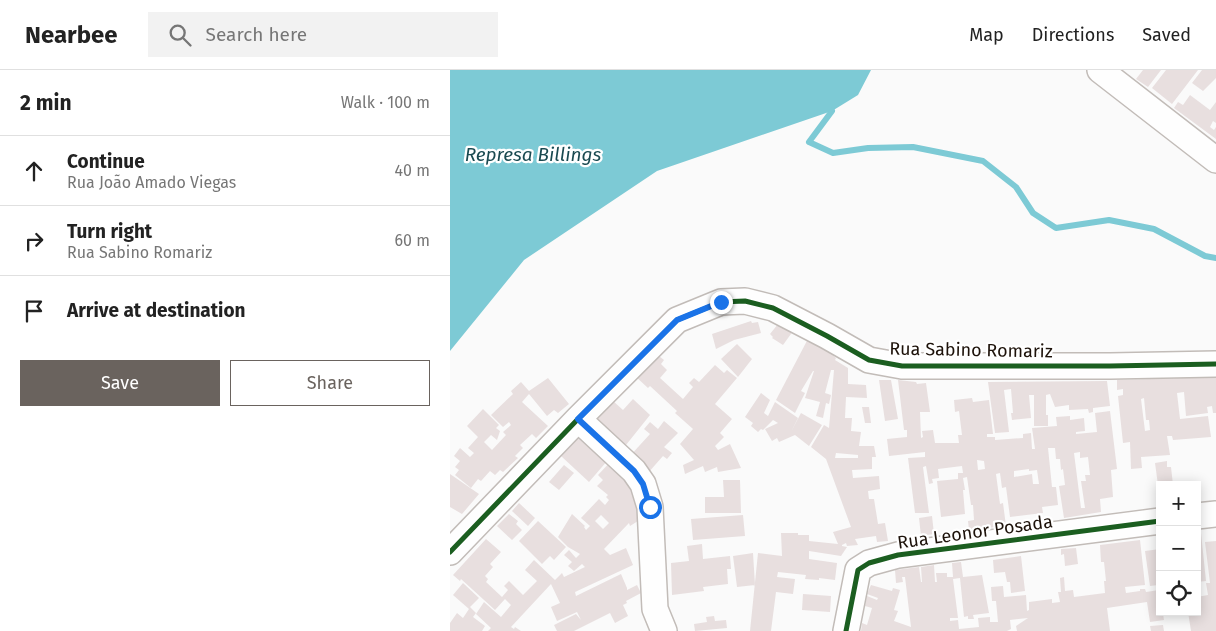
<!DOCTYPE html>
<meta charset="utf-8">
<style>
body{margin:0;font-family:"Fira Sans",sans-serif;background:#f2f2f2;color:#222}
.controls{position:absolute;right:15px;bottom:15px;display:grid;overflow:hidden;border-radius:0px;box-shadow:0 2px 12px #0003}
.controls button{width:45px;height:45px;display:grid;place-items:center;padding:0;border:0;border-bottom:1px solid #e0e0e0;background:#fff;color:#222;font:25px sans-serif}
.stop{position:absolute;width:15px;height:15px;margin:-11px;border:4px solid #1a73e8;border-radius:50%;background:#fff}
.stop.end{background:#1a73e8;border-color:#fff;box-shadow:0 1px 5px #0008}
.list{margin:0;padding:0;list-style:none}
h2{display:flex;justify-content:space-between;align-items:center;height:65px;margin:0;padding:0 20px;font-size:21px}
h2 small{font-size:16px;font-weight:400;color:#767676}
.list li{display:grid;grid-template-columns:32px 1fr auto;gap:15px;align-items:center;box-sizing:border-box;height:70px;padding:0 20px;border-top:1px solid #e0e0e0}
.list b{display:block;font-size:19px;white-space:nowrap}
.list p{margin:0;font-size:16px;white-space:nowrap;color:#767676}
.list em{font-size:16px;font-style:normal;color:#767676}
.actions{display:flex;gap:10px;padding:15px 20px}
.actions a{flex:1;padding:11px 0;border:1px solid #6a635e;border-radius:0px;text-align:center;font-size:18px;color:#6a635e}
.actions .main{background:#6a635e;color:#fff}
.icon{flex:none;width:28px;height:28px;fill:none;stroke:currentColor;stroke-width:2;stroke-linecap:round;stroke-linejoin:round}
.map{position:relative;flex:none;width:766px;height:561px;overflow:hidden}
header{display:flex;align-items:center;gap:30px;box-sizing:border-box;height:70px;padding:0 25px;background:#fff;border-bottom:1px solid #e0e0e0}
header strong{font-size:24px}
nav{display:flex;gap:28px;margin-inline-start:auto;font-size:18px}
.search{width:350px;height:45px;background:#f2f2f2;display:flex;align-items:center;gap:12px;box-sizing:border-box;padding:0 18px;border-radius:0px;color:#767676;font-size:19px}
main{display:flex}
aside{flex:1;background:#fff}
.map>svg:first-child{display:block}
.water{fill:#7dcad5}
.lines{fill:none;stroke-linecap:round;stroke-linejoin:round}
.stream{stroke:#7dcad5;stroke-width:6}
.building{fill:#e8dfdf;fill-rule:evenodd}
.street-casing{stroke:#c2bcb8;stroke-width:28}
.street{stroke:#fefefe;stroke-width:25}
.cycleway-casing{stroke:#fff;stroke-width:8}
.cycleway{stroke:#1b5e20;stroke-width:5}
.route{stroke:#1a73e8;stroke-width:6}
.labels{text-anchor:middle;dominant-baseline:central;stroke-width:4.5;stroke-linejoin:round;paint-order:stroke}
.street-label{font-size:18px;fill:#1d120a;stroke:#fff}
.water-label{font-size:19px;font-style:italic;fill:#1a4a51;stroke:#fff}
</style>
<header>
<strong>Nearbee</strong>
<div class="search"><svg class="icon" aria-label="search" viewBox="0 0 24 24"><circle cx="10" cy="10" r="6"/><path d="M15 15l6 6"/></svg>Search here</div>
<nav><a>Map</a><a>Directions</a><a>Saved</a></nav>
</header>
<main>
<aside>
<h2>2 min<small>Walk · 100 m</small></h2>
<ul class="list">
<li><svg class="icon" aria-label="ahead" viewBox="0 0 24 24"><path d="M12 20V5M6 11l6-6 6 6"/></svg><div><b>Continue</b><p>Rua João Amado Viegas</p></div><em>40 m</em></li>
<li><svg class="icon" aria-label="right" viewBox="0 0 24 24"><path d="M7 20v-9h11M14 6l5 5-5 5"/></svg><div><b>Turn right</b><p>Rua Sabino Romariz</p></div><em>60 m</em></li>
<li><svg class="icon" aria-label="arrive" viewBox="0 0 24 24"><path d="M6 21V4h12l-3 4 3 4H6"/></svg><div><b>Arrive at destination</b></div></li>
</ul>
<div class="actions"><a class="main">Save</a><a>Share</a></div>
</aside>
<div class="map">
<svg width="766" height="561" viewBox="0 0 766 561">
<rect width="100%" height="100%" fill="#fafafa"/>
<path class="water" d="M0 0H421L408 25 382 41 207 101 74 190 0 281Z"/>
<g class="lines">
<path class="stream" d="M382 41 359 72 383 83 418 78 463 77 533 91 566 117 583 143 606 158 659 150 704 159 755 186 766 188"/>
</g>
<path class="building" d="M693 0H711L698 17 686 9Z
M716 0H748L722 34 702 18Z
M752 0H766V8L753 21 742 13Z
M740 25 760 40 766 32V53L763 51 760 57 764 60 766 57V69L724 38 728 32 733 35Z
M332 249 346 257 333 275 322 268 323 267 320 264Z
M301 251 302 253 308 252 311 263 284 270 266 279 262 264Z
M360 265 386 288 385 290 398 298V314L416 315 417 328 396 327 395 348H402L401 361 411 362 409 376H424L426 387H422V399L402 400 403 408 429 406 430 419 418 421 419 429H424L428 454 435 453 438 471 427 472 426 466 405 469 408 475 397 476 396 473 392 475V476L397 477 391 486 359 481V489L387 493 385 510 369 508V510L355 509 356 505 328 502 327 507 345 509 343 524 326 522 321 561H300L308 483 332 486 331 463H348V465H359V471L388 474 383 462 401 457 376 389 361 377 374 355 379 358 384 300H381L375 323 381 325 379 334 376 333 373 348 366 346 370 332 355 328 364 301H363L351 321 355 323 345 343 326 330ZM386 383 408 385V388H385Z
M287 274 302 289 288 307 271 289Z
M209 286 214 290 211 294 217 300 210 308 233 329 243 317 239 313 244 308 249 312 265 295 274 303 277 300 287 308 265 334 282 349 270 363 274 367 265 376 268 380 280 374 291 398 268 402 267 397 255 402 253 396 235 404 233 395 244 390 230 374 243 359 225 343 227 341 200 316 198 318 185 306Z
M766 307V343H763L762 336 757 337 758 343 736 346 734 322 727 323 730 349 758 346 761 367 723 370 722 366H717L720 385 691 387 692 398 681 399 680 372 673 373 668 326 673 325V319L667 320V310ZM694 328 696 350H699L700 360 695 361 691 329Z
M98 308 119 334 108 343 104 340 97 346 79 324 72 332 98 356 86 368 82 364 70 375 73 378 65 386 68 388 53 402 50 400 45 405 40 401 31 411 28 409 21 418 5 405 9 400 5 397 10 391 4 386 10 378 20 387 24 383 18 378 28 367 17 356 33 339 49 355 46 358 50 361 47 370 41 365 34 372 42 380 56 365 53 362 61 355 59 352 53 357 41 345 63 324 61 321 71 312 79 321Z
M429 310H441L448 349 435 351Z
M448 310 466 312 467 314 476 313 480 342H470L471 368 473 367 472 361 483 360 485 373H509L508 365H512L509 341 505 342 504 330 522 328 523 332 539 330 543 364H537V367H545V370L573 368V364L581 363 582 379H585L582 358 607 356 606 347 620 346V350L634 348 635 361 626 362V364L647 362 645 343 660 341 667 399 661 400 663 427 650 429 651 442 614 448 609 416 615 415 613 399 611 400 610 389H606L605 378H598L602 417H606L608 435 592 437 593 443 560 447 556 417 552 418 550 403 546 404 550 434 553 433 556 456 519 460 518 451 524 450 523 435H521L517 407 513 408 515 420H513L515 444 491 447 487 411 508 409V403H513L512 396 488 399 489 408 482 409 483 413 479 414 476 396 473 397 479 443H465L458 388 475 387V382L439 386 437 369 457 367V360H454ZM630 382V388L638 387 640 405H635L636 411H631L635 438H631L624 383ZM527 390 534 391 535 399 528 400ZM579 399V401L587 400 589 414H583L582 404 564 407V401Z
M657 311 660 336 643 338V342L639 343 638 339 619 340V335L605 337 600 324 596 325V345H598V356H584V325H579L581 348 562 350 561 343H563L561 319 554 320 559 362 545 363 538 312Z
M311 323 320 330 314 343 318 346 325 332 348 348 341 362 351 343 372 355 359 376 345 365 329 372 327 368 322 371 315 359 328 353 323 350 313 360 311 359 308 362 301 356 303 353 295 347Z
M183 329 200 345 172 380 141 353 162 330 173 340Z
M412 337H419L421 353H415Z
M214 351 228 363 214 377 222 383 217 389 213 386 198 403 179 387 200 364 194 359 200 352 208 359Z
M130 366 158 390 139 412 111 386Z
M163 389 186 423 188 451 180 456 179 453 154 479 160 485 176 478 183 495 125 522 126 526 171 504 177 518V520L187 515 191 523 176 531 177 533 173 535 178 546 165 553 160 543 124 561H107L104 555 126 544 131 550 127 542 107 551 101 537 110 533 101 514 61 557 64 559 65 557 71 561H38L41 558 26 544 34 532 51 547 61 535 55 529 45 540 11 509 10 511 3 505 36 469 51 482 40 494 43 497 35 506 38 509 36 512 52 527 58 520 54 516 59 511 73 525 87 511 75 500 84 490 105 510 112 503 114 507 135 497 132 494 124 501 118 496 122 492 114 485 119 480 126 488 130 484 118 477 108 467 122 444 135 456 134 457 136 460 140 456 131 448 149 429 155 435 159 430 156 427 158 425 147 416 153 410 148 405ZM151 445 159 453 153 459 145 451Z
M717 391V397H721L723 415H708L705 393Z
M114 395 124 403 109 420 99 412Z
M0 404 29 424 12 444 0 437Z
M273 410H290L291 443H255V427H274Z
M69 433 85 448 78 456 62 441Z
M59 444 68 451 66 454 72 460 62 470 47 456Z
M293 445 295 466 243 470 241 449Z
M482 446 484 464 471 466 469 448Z
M88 451 116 477 104 490 100 486 92 494 69 471Z
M747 463H751L756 511 747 512Z
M690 470 695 515 675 517 676 523 690 521V519H695L696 522 709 520 708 515 700 516 695 481 710 479V542H717L713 544 714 550 700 552 697 532 657 538 660 561H567L566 556 578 548 560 550 561 559 557 561H411L412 553 417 555 422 538 415 536 417 526 427 530 428 528 417 524 421 515 442 521 443 518 450 520 444 540 448 541 444 551 461 557 455 507H452L453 512 446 513 445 500 469 497 471 512H472L471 497 484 495 485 512H487L486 503H497V507H503L502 493 511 492 513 507 532 505 539 543 523 545 524 549H518V546L514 547 510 508 503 509 508 548H500V551L508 550 509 559 529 557 528 548 540 547V552H548L546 531H542L541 517 553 516 554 527 576 525 577 541 579 540V532L602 529V533L610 532 608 522H611L610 508 614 507 615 521 623 520 624 527 655 523 654 511H656L654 492H651L650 475Z
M766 471V561H741L738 542H747V527L758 525 756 513H760L755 472Z
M252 474 253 489 280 486 281 499H277L278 514 253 517 254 521 222 525 221 493 239 491 237 476Z
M626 478 628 494 615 496 614 484 611 485V479Z
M303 483 305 515 287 517 283 486Z
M571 486 575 521 561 523 560 512H557L555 502 544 503 543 490Z
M13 513 29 528 20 537 26 543 23 547 35 556 32 561H0V553L7 543 13 548 19 539 3 525Z
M353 524 381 526 380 542 352 540Z
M264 546 265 551 276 550 277 558 245 561 244 554 257 552 256 547Z
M713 555 714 561H701L700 556Z"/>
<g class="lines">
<defs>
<path id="street" d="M650 0 766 90
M128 349 184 401 193 414 200 437 205 539 214 561
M747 446 766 444
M0 482 128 349 227 250 271 232 295 231 323 238 377 266 419 290 452 296H660L766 294
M396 561 408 500 419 493 448 485 710 451"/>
</defs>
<use href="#street" class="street-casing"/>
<use href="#street" class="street"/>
<defs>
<path id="cycleway" d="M0 482 128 349 227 250 271 232 295 231 323 238 377 266 419 290 452 296H660L766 294
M396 561 408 500 419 493 448 485 710 451"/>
</defs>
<use href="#cycleway" class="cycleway-casing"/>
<use href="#cycleway" class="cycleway"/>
</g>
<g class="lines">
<path class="route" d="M200 437 193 414 184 401 128 349 227 250 271 232"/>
</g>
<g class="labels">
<g class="street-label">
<text transform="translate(521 280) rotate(1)">Rua Sabino Romariz</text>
<text transform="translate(525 462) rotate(-8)">Rua Leonor Posada</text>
</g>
<g class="water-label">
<text x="83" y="84">Represa Billings</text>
</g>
</g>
</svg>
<div class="controls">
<button>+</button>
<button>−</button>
<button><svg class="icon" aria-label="locate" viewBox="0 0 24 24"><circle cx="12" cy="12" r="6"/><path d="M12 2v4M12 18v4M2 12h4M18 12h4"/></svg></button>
</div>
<div class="stop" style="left:200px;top:437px"></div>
<div class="stop end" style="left:271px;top:232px"></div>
</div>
</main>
